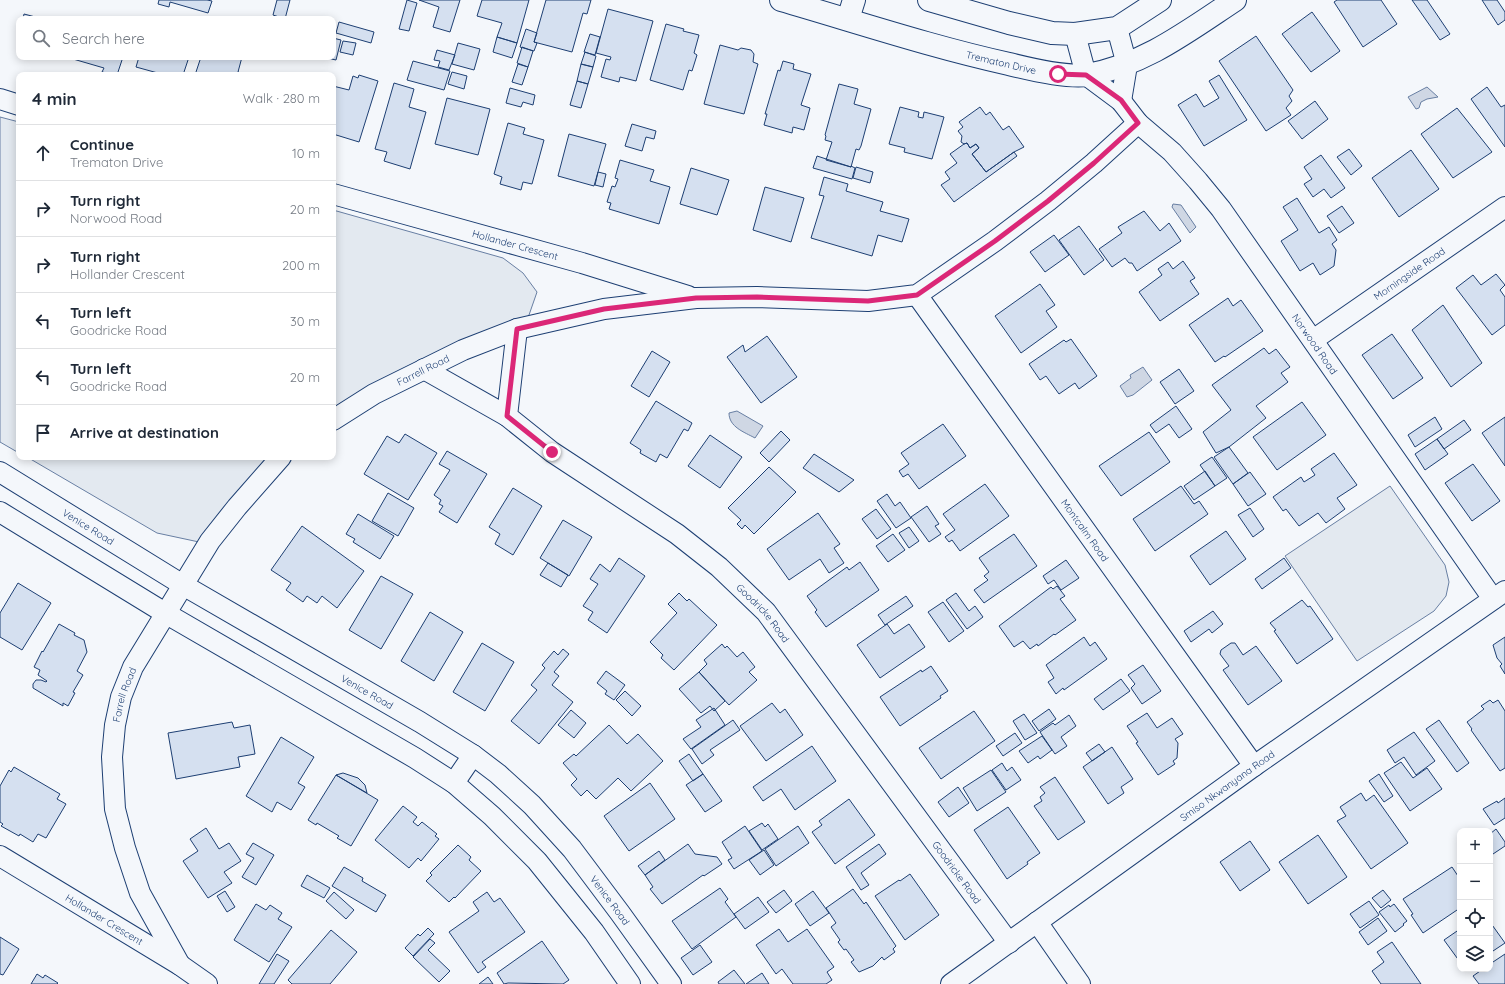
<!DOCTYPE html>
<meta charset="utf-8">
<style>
body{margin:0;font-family:Quicksand,sans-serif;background:#f2f2f3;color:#1f2937}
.controls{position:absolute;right:12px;bottom:12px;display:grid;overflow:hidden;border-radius:8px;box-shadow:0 2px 10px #0003}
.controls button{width:36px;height:36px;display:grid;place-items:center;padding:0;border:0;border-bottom:1px solid #e0e1e3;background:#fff;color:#1f2937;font:20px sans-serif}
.stop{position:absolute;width:12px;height:12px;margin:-9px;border:3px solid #db2777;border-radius:50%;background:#fff}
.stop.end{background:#db2777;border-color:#fff;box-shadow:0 1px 4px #0008}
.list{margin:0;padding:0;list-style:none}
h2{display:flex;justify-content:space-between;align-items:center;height:52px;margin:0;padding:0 16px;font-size:17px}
h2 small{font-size:13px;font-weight:400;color:#747a83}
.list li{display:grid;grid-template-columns:26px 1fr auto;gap:12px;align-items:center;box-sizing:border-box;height:56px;padding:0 16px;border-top:1px solid #e0e1e3}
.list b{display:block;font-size:15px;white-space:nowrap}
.list p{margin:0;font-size:13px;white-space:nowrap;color:#747a83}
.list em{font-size:13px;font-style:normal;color:#747a83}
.icon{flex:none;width:22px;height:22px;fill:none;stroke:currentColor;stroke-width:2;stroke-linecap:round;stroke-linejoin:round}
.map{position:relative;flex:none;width:1505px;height:984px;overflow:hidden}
.search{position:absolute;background:#fff;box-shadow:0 2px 10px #0003;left:16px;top:16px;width:320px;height:44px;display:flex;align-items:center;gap:10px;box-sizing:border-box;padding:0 14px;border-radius:8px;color:#747a83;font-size:15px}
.panel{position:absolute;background:#fff;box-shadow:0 2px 10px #0003;left:16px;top:72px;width:320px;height:388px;border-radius:8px}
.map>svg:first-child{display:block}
.green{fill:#e3e9f0;stroke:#687fa3}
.water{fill:#cfd7e4;stroke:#687fa3}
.building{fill:#d5e0f0;stroke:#1d3f73}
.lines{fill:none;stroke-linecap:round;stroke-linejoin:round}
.street-casing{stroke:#1d3f73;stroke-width:22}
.secondary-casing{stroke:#1d3f73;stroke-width:24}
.street{stroke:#f4f7fb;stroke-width:20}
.secondary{stroke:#f4f7fb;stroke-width:22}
.route{stroke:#db2777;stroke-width:5}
.labels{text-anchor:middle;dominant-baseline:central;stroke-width:3;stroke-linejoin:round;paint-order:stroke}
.street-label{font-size:10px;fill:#1d3f73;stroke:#f4f7fb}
</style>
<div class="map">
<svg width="1505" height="984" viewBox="0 0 1505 984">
<rect width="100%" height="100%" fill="#f4f7fb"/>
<path class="green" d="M0 117 19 122V453L0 442Z
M333 210 503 258 523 273 537 292 529 315 504 338 333 422Z
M27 457H288L199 542 157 533Z
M1390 486 1445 565 1449 582 1446 596 1434 611 1357 661 1285 556Z"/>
<path class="water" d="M1427 87 1438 97 1427 99 1421 102 1419 108 1416 109 1408 97Z
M1173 204 1181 205 1196 227 1190 233 1172 207Z
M1143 367 1152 380 1133 395 1127 397 1120 386 1131 378 1130 375Z
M737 411 763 426 755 438C744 432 729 427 729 413Z"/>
<path class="building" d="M159 0H207L212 1 208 13 170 2 169 7 158 4Z
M277 0H290L285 19 273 15Z
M407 0 417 3 409 31 399 29Z
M419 0H460L450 32 433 27 439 7Z
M482 0H529L517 43 497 37 502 23 477 16Z
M546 0H591L587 14 583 13 572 52 534 42Z
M1337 0H1381L1397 24 1363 47 1334 2Z
M1412 0H1427L1450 34 1440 40Z
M1482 0H1497L1505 12V20L1498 25Z
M608 9 653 21 636 81 620 77 619 82 601 77 606 59 610 60 611 57 596 53Z
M1312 12 1340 51 1311 72 1282 34Z
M24 14 43 19H23Z
M339 22 374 32 371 43 336 33Z
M666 24 684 29 683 31 699 35 694 53 697 55 692 71 689 70 683 90 650 80Z
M526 29 537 33 534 42 537 43 534 51 520 47Z
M590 34 600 37 595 55 584 52Z
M1256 36 1293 90 1289 96 1292 101 1286 108 1291 115 1266 131 1219 61Z
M497 37 517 43 512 58 493 52Z
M333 38 341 40 336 60 327 58 333 57Z
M343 41 356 43 353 55 340 52Z
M458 43 480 49 474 70 452 64Z
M720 45 738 50 741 48 751 50 754 54 753 62 758 64 744 114 704 104Z
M522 47 533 51 528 67 517 63Z
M437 50 455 55 449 70 438 67 440 61 434 60Z
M585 52 596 56 593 67 581 64Z
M74 57H123L117 75 102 72 104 68 73 59Z
M139 57H189L183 75H165L136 67Z
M201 57H242L238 72 247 75H195Z
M413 61 450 71 444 90 407 80Z
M783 61 794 64 793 69 811 74 801 105 810 108 804 130 793 127 792 133 764 125 767 114H765L778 70 780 71Z
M518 64 528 67 522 85 512 82Z
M581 64 593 67 588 84 577 81Z
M452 72 467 76 464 89 448 84Z
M359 75 378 81 359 142 333 134V86L349 90 353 76 358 78Z
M1219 75 1247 120 1204 146 1178 105 1196 94 1204 107 1219 98 1209 81Z
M577 81 588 84 581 108 570 105Z
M394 83 414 89 409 107 426 112 410 169 384 161 387 152 375 149Z
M839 84 858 89 854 104 871 109 861 146 859 150 856 149 851 167 826 160 832 142 825 140 826 136 825 135Z
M1487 87 1501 107 1505 105V147L1471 99Z
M510 88 535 95 533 105 523 102 521 107 506 103Z
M447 98 490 109 478 155 435 144Z
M1315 101 1328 119 1302 139 1288 121Z
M900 107 919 112 918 117 923 118 924 112 944 117 932 159 904 152 905 148 889 144Z
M980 107 986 115 990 112 1003 130 1009 126 1024 147 1014 152 986 172 972 154 979 148 976 144 970 148 967 143 964 144 961 142 962 136 958 131 963 127 959 122Z
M1457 108 1492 152 1453 178 1421 134Z
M508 123 525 128 523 134 544 140 532 184 523 182 521 190 500 184 502 177 494 174Z
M632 124 656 131 654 139 646 137 642 151 625 146Z
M569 134 606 144 594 186 558 176Z
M967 143 970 148 976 144 979 148 972 154 986 172 1014 152 1017 156 954 202 941 185 950 179 945 172 957 163 950 154 964 144Z
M1349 149 1362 166 1351 175 1337 157Z
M1411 150 1439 189 1399 217 1372 178Z
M1321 155 1345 188 1331 198 1324 189 1313 197 1304 184 1312 179 1304 167Z
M817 156 851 167V166L855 168 852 179 813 168Z
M620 160 654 170 650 181 670 187 659 224 609 209 611 203 607 202 612 186 615 187 618 179 615 178Z
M856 167 873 172 870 183 853 178Z
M691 168 729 180 717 215 680 204Z
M598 172 606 174 603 187 595 185Z
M824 177 848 184 846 191 883 202 880 211 909 219 902 242 878 235 872 256 811 238 824 196 819 195Z
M765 187 804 198 791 242 753 230Z
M1297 198 1319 233 1329 227 1337 240 1332 244 1336 250 1334 266 1320 275 1313 263 1300 271 1281 241 1298 230 1283 207Z
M1342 206 1354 223 1339 233 1327 216Z
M1144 211 1160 231 1169 223 1181 241 1137 271 1132 263H1129L1125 258 1112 267 1099 249 1122 233 1118 227Z
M1079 226 1104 260 1084 275 1059 240Z
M1054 235 1069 255 1045 272 1030 252Z
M1183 261 1195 278 1190 281 1199 294 1160 321 1139 292 1162 275 1158 269 1168 262 1173 269Z
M1496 274 1505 285 1500 290 1505 297V325L1492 335 1456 288 1473 275 1481 285Z
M1040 284 1055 305 1046 311 1057 327 1021 353 995 316Z
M1228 298 1233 306 1241 300 1263 331 1225 357 1224 356 1215 362 1189 325Z
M1443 305 1482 363 1451 387 1412 330Z
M1392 334 1423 378 1393 399 1362 355Z
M767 336 797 377 761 403 727 357 743 345 745 352Z
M1071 339 1097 376 1079 389 1075 383 1059 394 1046 376 1040 380 1029 364 1064 340 1066 342Z
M1264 348 1269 354 1276 349 1290 367 1281 373 1288 382 1256 406 1266 418 1229 447 1216 453 1203 432 1231 410 1212 385Z
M652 351 670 362 649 397 631 386Z
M1179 369 1194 391 1175 404 1160 382Z
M656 401 692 423 688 431 684 429 667 458 660 454 656 462 640 453 641 450 630 443Z
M1302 402 1326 435 1277 470 1253 437Z
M1176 406 1192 429 1179 438 1169 424 1156 433 1150 425Z
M1435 417 1442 429 1415 447 1408 435Z
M1505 417V466L1482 433Z
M1464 420 1471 430 1444 449 1437 439Z
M943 424 966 456 919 489 908 474 903 477 899 471 909 464 901 453Z
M781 431 790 440 769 462 760 453Z
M1149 432 1170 462 1121 496 1099 466Z
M405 434 437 453 408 500 364 474 387 436 399 443Z
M710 435 742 457 720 488 688 466Z
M1437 439 1448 454 1425 470 1415 454Z
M1229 447 1248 473 1233 484 1214 457Z
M447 451 487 474 457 523 439 512 443 506 439 504 441 500 434 495 450 470 439 464Z
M1334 453 1357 485 1337 498 1345 509 1326 523 1318 513 1299 526 1286 509 1283 511 1273 497 1301 477 1304 482 1315 475 1311 469Z
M814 454 854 480 839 492 803 468Z
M1212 457 1227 478 1215 486 1200 465Z
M1473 464 1500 501 1472 521 1445 483Z
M769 467 796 492 754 534 745 525 742 529 737 524 741 520 728 508Z
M1205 471 1215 486 1194 500 1184 486Z
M1250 472 1266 494 1248 506 1233 484Z
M985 484 1009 516 960 551 952 540 949 542 945 537 955 530 943 514Z
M1181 486 1194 504 1199 501 1208 514 1155 551 1133 519Z
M513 488 542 506 513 555 495 544 500 534 489 527Z
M388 493 414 508 398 536 372 521Z
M887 494 895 506 900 502 911 518 896 528 877 501Z
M927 506 939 524 935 526 941 534 929 542 911 517Z
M1250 508 1264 529 1253 537 1238 515Z
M876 509 891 529 877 539 862 519Z
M818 513 840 544 834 548 844 563 829 573 820 559 789 580 767 549Z
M358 514 394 536 380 559 353 542 355 539 346 534Z
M563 520 592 537 569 576 540 558Z
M302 526 364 571 337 608 322 596 317 603 307 596 303 602 286 590 291 583 271 570Z
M909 527 919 541 909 548 899 533Z
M1226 531 1246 559 1210 585 1190 556Z
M893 534 905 550 888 562 876 546Z
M1014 534 1037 566 984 603 974 590 988 580 984 576 989 572 979 558Z
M619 558 645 576 607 633 588 620 593 612 583 606 598 584 590 579 600 564 610 572Z
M1284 558 1291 568 1262 589 1255 579Z
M1066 560 1079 578 1061 590 1054 580 1048 584 1043 576Z
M860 562 879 590 826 627 815 612 817 610 807 596 847 567 849 570Z
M548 563 568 575 561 587 540 575Z
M381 576 413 594 381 649 349 630Z
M18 583 51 603 22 650 0 637V613Z
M1057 586 1065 596 1060 599 1076 620 1055 635 1054 634 1038 646 1037 644 1030 649 1023 641 1014 647 999 626 1051 587 1053 589Z
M679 593 687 601 689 599 717 625 674 670 661 658 663 655 650 642 677 613 668 604Z
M956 593 969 611 975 606 983 617 967 629 946 600Z
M906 596 913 606 885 625 878 615Z
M1302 600 1308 607 1310 606 1333 639 1297 664 1274 631 1276 630 1270 623Z
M943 602 964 631 949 642 928 612Z
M1213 611 1223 624 1212 633 1209 629 1191 642 1184 631Z
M430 612 463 632 434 681 401 661Z
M59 624 75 633 74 635 84 640 87 652 77 671 83 675 73 692 75 693 68 706 63 703V706L33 688V684L36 680H41L46 682 47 681 38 675 40 670 34 667 42 651 43 652Z
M887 624 894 634 909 624 925 647 880 678 857 645Z
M1084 637 1090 646 1095 642 1107 659 1064 690 1063 688 1056 694 1048 682 1054 678 1046 665Z
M1505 637V674L1500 666 1502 664 1497 658 1493 645Z
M482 643 514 662 485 711 453 692Z
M1231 643H1235L1243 655 1256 646 1282 681 1248 705 1223 670 1229 666 1220 654 1221 650Z
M722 644 725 648 727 646 737 657 743 652 755 667 749 672 757 680 729 705 699 672 707 664 704 660Z
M563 649 569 654 554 672 559 676 552 685 573 702 539 744 511 721 537 690 531 685 545 668 542 665 554 651 558 655Z
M1143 665 1161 691 1142 704 1131 688 1135 684 1128 675Z
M931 666 948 691 940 696 941 698 900 726 880 697 921 670 922 672Z
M606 671 625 685 614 700 605 694 607 691 597 683Z
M699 672 725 701 714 711 710 706 701 713 679 689Z
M1121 679 1130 691 1103 710 1094 699Z
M625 691 641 706 632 716 616 700Z
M1490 700 1493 703 1498 700 1505 711V768L1500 771 1471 730 1472 729 1467 722 1484 709 1481 706Z
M772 703 780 713 785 709 803 735 766 761 740 726Z
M714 708 725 725 691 749 683 739 701 727 696 720Z
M1049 709 1056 719 1039 731 1032 721Z
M571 710 586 723 574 738 558 725Z
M974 711 995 741 941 779 919 748Z
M1147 713 1157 728 1172 718 1183 734 1175 739 1178 743 1177 758 1173 761 1175 764 1158 775 1136 743 1138 742 1127 726Z
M1024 714 1037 733 1025 740 1013 721Z
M1069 715 1076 726 1061 737 1067 746 1055 754 1040 732 1053 723 1055 725Z
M733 720 740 730 710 750 714 755 702 764 692 749Z
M1439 720 1469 763 1457 772 1426 729Z
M232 722 234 728 250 725 255 754 238 757 240 767 176 779 168 733Z
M609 725 627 744 638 734 663 761 631 791 618 778 596 799 587 790 581 796 571 785 577 779 563 763 574 754 576 756Z
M1414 732 1435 761 1416 775 1404 757 1395 763 1387 750Z
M1015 733 1022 743 1003 756 996 746Z
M1042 736 1052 750 1040 759 1038 756 1028 763 1019 751Z
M281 737 314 757 298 783 305 787 291 810 277 802 272 812 246 796Z
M1099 744 1105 752 1092 761 1086 753Z
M812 746 836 781 795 810 781 789 763 801 753 787Z
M1112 747 1133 779 1121 787 1124 793 1108 804 1083 767Z
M689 754 703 774 693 781 679 761Z
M1401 762 1413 778 1427 768 1442 789 1410 811 1384 773Z
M1002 763 1007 771 1012 767 1021 780 1006 790 992 770Z
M14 767 60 794 57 799 66 804 46 838 38 834 33 842 20 834 19 836 1 826 3 824 0 822V786L9 770 11 772Z
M991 770 1006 792 977 811 963 788Z
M343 773 358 778 365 785 367 793 336 775Z
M703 774 722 801 705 812 686 785Z
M1379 774 1393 796 1384 802 1369 781Z
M336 775 378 800 351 846 337 838 339 836 317 823 316 825 308 820Z
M1055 777 1085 822 1058 840 1034 806 1042 801 1040 797 1045 793 1040 787Z
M650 783 675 819 629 851 604 816Z
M958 787 969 803 949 817 938 802Z
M1361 793 1366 801 1374 795 1408 843 1371 869 1337 821 1346 816 1340 807Z
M1505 798V818L1494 825 1483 809 1497 801 1498 803Z
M849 799 875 835 835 864 812 832 822 825 819 821Z
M403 806 417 817 413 822 418 826 422 822 437 834 435 836 439 839 421 861 418 858 409 868 375 840Z
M1008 807 1040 853 1027 862 1028 864 1007 879 974 830Z
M762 823 765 827 768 824 778 839 762 850 749 831Z
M745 826 762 851 734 869 728 860 732 858 722 842Z
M798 826 809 843 776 866 765 849Z
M206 828 219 849 229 843 241 861 224 872 232 883 208 898 183 861 198 851 190 839Z
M1496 829 1505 842V846L1490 856V834Z
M1318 835 1347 877 1308 904 1279 862Z
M1250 841 1270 870 1240 891 1220 862Z
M253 843 274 855 256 885 242 877 254 858 246 854Z
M688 844 695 854 717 857 722 864 704 876 703 875 662 904 650 889 653 887 645 875Z
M879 844 886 854 861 873 869 885 861 890 846 867Z
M458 845 471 857 469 860 481 871 455 898 454 897 449 902 426 881 432 875 430 873Z
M764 850 774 865 760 875 749 860Z
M659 851 665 860 645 875 638 866Z
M344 867 363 878 362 881 386 895 376 912 332 886Z
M1452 867 1460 879V908L1423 933 1411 915 1413 914 1403 899Z
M910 874 939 915 905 940 875 896 899 880 900 881Z
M307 875 330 888 324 898 301 886Z
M720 888 728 899 725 902 736 917 692 949 672 921Z
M853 889 864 904 866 902 896 946 893 949 895 952 884 960 882 957 873 966 859 972 851 962 854 960 846 949 844 950 838 942 840 940 831 927 836 923 826 908Z
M784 890 792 901 776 913 767 902Z
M1383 890 1391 900 1381 908 1372 898Z
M225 891 235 907 227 912 217 896Z
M813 891 829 913 810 926 795 904Z
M334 892 354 910 346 919 326 901Z
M487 892 494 902 500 898 525 932 482 962 486 967 478 973 449 932 479 911 473 902Z
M758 897 769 912 745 929 734 914Z
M1369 901 1379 915 1360 928 1350 914Z
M256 904 266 910 270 905 282 913 278 919 292 927 269 962 234 940Z
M1394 904 1407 921 1403 924 1404 925 1395 932 1379 912 1389 905 1390 907Z
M1378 918 1387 931 1368 945 1359 932Z
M1490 922 1505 943 1490 953Z
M428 928 434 934 413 956 405 948 418 934 420 936Z
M779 929 788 942 807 929 834 967 827 972 832 980 826 984H793L782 969 776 974 756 945Z
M1460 929V962L1444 940Z
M331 930 357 952 330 984H292L288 980Z
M0 937 19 949 3 975 0 974Z
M430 939 435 943 428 950 450 971 439 982 413 957Z
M542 941 569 980 563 984 508 983 504 984 497 973Z
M1392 942 1421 984H1381L1372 971 1384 962 1377 952Z
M700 945 712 962 693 975 681 958Z
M277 954 289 961 274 984H259Z
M1505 954V984H1479L1473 976 1483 969H1490V964Z
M734 970 745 984H719L718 982Z
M762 973 769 984H746Z
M37 974 43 978 45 975 58 983 57 984H31Z
M488 977 493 984H479Z"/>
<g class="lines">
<defs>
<g id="street">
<path d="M1117 28 1127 65 1121 101"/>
<path id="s1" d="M1075 34 1086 75 1121 101 1138 123 1172 152 1198 181 1221 209 1493 599"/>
<path d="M0 99 19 105"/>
<path id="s2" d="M333 194 582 263 688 296"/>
<path id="s3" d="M917 295 1254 766"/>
<path id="s4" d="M517 329 507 416 552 452 677 534 719 567 766 612 1009 943"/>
<path id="s5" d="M1313 340 1505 207"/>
<path d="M424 369 507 416"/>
<path id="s6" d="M333 420 374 394 463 350 517 329 604 309 696 298 757 297 868 301 917 295 995 241 1048 201 1094 163 1138 123"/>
<path id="s7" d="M0 472 183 585 420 722 473 755 498 774 532 805 572 849 620 913 671 984"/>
<path d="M0 512 165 613 415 758 454 783 492 816 537 861 594 932 630 984"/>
<path d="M454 783 473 755"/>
<path id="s8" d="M0 856 180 965 207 984"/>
<path d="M1037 922 1080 984"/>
<path id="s9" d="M180 965 140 893 125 848 115 809 112 757 115 725 121 697 133 667 210 541 237 507 281 457"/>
<path id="s10" d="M951 984 1254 766 1505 591"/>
</g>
<g id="secondary">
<path id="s11" d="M781 0C857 22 932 47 1009 64 1029 69 1067 78 1087 75 1144 65 1188 31 1235 0"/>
<path d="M929 0 1009 23 1052 33 1075 34 1117 28 1160 0"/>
<path d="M848 19 854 0"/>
</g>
</defs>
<use href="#street" class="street-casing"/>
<use href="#secondary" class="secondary-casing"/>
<use href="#street" class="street"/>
<use href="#secondary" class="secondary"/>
</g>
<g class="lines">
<path class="route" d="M552 452 507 416 517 329 604 309 696 298 757 297 868 301 917 295 995 241 1048 201 1094 163 1138 123 1121 100 1086 75 1058 74"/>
</g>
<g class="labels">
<g class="street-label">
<text stroke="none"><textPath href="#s11" startOffset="229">Trematon Drive</textPath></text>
<text stroke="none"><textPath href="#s2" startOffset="189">Hollander Crescent</textPath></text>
<text stroke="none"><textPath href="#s5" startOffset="117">Morningside Road</textPath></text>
<text stroke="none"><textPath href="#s1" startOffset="398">Norwood Road</textPath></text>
<text stroke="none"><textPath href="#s6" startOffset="103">Farrell Road</textPath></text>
<text stroke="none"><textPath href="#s7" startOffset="104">Venice Road</textPath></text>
<text stroke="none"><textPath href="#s3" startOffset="289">Montcalm Road</textPath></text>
<text stroke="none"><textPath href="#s4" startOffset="412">Goodricke Road</textPath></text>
<text stroke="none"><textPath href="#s7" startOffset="428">Venice Road</textPath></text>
<text stroke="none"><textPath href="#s9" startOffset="286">Farrell Road</textPath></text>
<text stroke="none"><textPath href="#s10" startOffset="340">Smiso Nkwanyana Road</textPath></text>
<text stroke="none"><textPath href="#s4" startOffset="736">Goodricke Road</textPath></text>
<text stroke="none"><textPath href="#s7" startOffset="752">Venice Road</textPath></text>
<text stroke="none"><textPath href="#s8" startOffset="122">Hollander Crescent</textPath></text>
</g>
</g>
</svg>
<div class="controls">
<button>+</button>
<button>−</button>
<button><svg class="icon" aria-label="locate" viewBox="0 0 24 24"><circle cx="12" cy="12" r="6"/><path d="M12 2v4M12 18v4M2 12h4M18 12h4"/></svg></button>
<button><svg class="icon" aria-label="layers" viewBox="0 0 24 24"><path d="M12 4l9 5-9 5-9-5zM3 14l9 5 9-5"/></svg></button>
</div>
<div class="stop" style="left:1058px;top:74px"></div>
<div class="stop end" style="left:552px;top:452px"></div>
<div class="search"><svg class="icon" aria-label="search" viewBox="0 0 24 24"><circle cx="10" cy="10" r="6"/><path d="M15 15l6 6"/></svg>Search here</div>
<section class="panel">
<h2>4 min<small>Walk · 280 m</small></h2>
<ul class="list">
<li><svg class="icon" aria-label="ahead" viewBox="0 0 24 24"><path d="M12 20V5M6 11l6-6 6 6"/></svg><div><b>Continue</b><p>Trematon Drive</p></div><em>10 m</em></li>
<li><svg class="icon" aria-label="right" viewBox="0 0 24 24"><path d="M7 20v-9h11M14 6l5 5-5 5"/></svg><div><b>Turn right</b><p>Norwood Road</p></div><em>20 m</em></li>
<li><svg class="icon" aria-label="right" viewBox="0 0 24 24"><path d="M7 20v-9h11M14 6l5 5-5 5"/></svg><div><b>Turn right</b><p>Hollander Crescent</p></div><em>200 m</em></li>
<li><svg class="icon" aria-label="left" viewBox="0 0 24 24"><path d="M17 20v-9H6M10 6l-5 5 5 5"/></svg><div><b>Turn left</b><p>Goodricke Road</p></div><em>30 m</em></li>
<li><svg class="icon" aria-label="left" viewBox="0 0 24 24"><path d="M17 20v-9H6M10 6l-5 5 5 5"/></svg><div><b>Turn left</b><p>Goodricke Road</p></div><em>20 m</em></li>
<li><svg class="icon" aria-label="arrive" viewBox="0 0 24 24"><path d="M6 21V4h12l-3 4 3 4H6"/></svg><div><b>Arrive at destination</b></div></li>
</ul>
</section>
</div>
